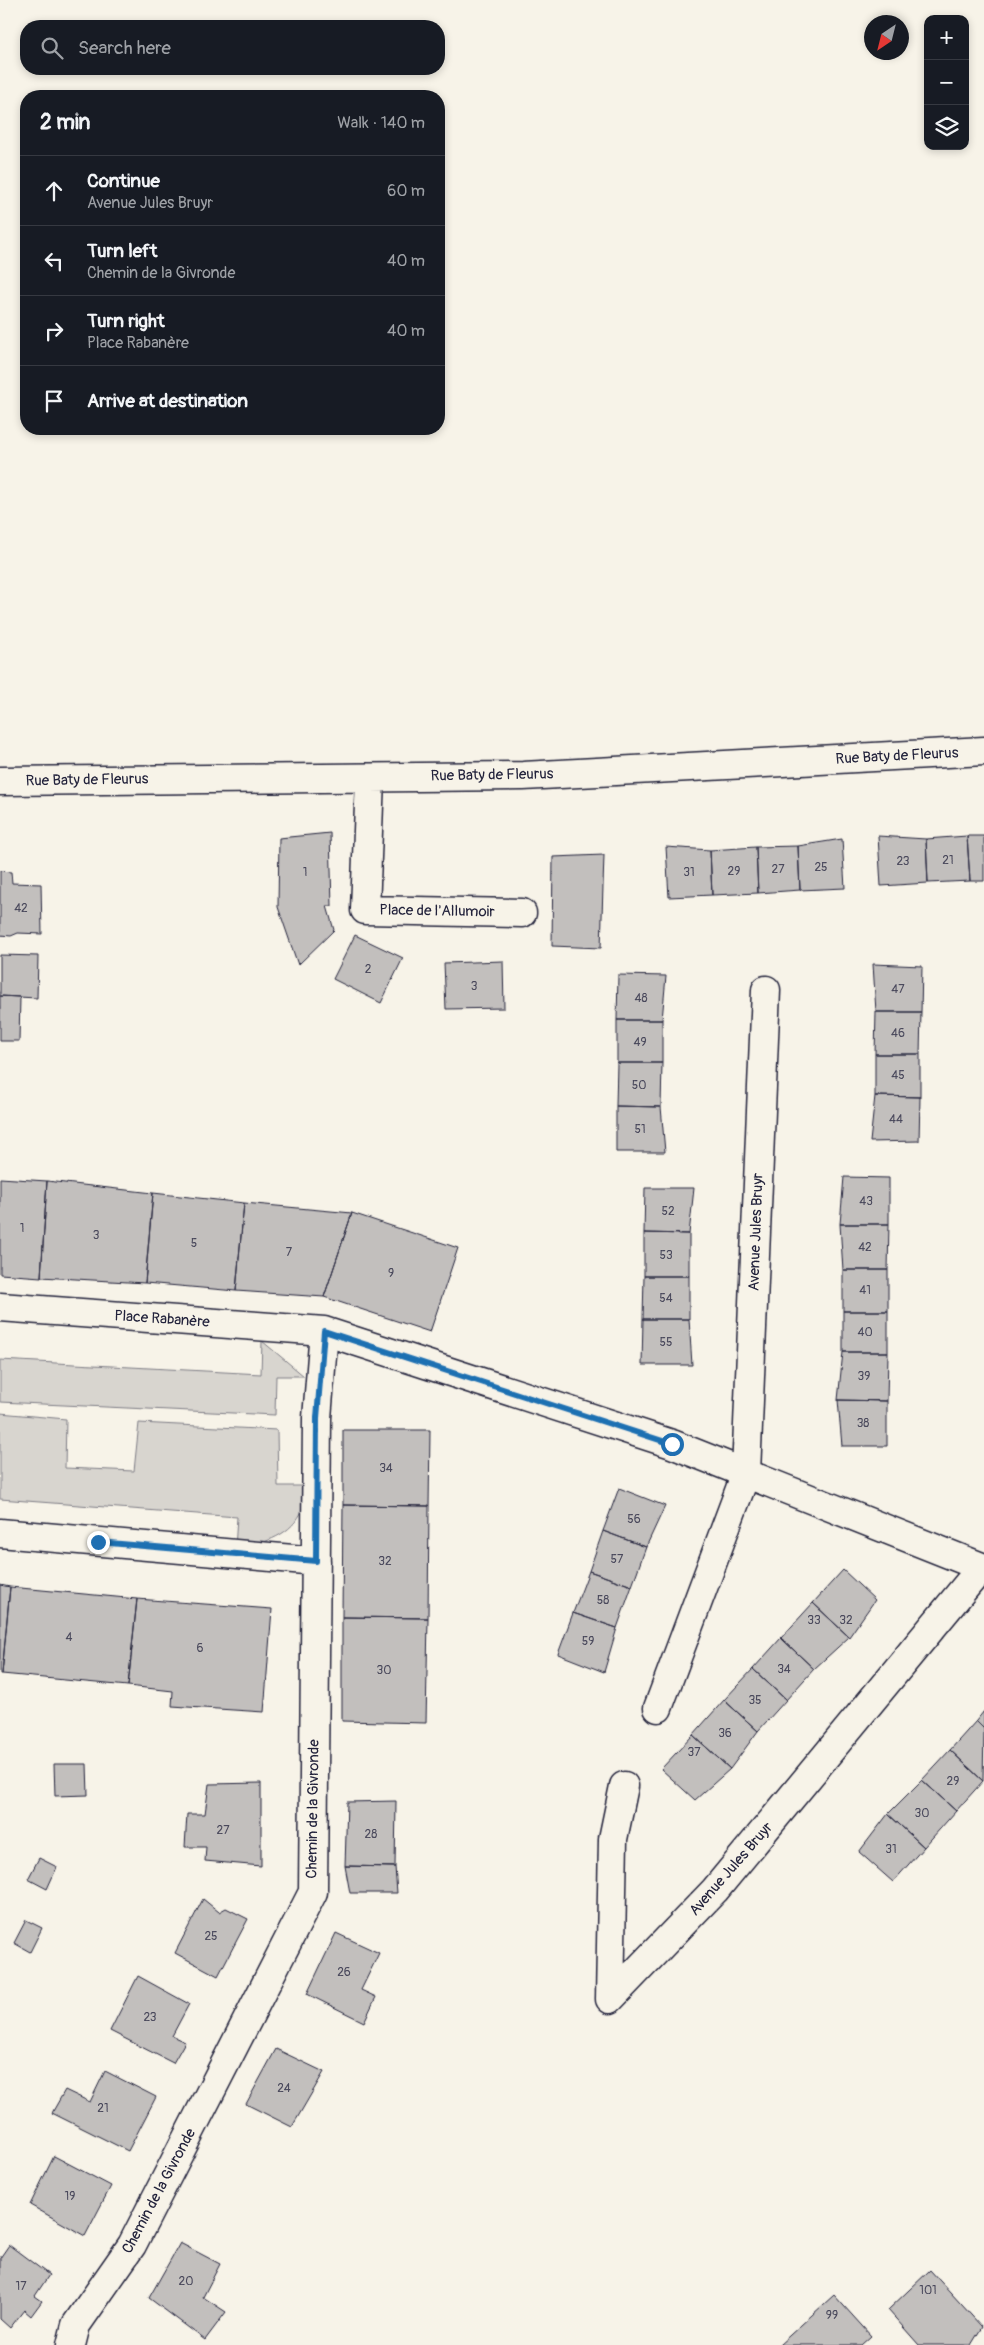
<!DOCTYPE html>
<meta charset="utf-8">
<style>
body{margin:0;font-family:Pangolin,sans-serif;background:#242831;color:#f1f3f6}
.controls{position:absolute;right:15px;top:15px;display:grid;overflow:hidden;border-radius:10px;box-shadow:0 2px 8px #0003}
.controls button{width:45px;height:45px;display:grid;place-items:center;padding:0;border:0;border-bottom:1px solid #363941;background:#171b24;color:#f1f3f6;font:25px sans-serif}
.compass{position:absolute;left:864px;top:15px;width:45px;height:45px;border-radius:50%;background:#171b24;box-shadow:0 2px 8px #0003;rotate:215deg}
.stop{position:absolute;width:15px;height:15px;margin:-11px;border:4px solid #1f6fb2;border-radius:50%;background:#fff}
.stop.end{background:#1f6fb2;border-color:#fff;box-shadow:0 1px 5px #0008}
.list{margin:0;padding:0;list-style:none}
h2{display:flex;justify-content:space-between;align-items:center;height:65px;margin:0;padding:0 20px;font-size:21px}
h2 small{font-size:16px;font-weight:400;color:#9ea1a6}
.list li{display:grid;grid-template-columns:32px 1fr auto;gap:15px;align-items:center;box-sizing:border-box;height:70px;padding:0 20px;border-top:1px solid #363941}
.list b{display:block;font-size:19px;white-space:nowrap}
.list p{margin:0;font-size:16px;white-space:nowrap;color:#9ea1a6}
.list em{font-size:16px;font-style:normal;color:#9ea1a6}
.icon{flex:none;width:28px;height:28px;fill:none;stroke:currentColor;stroke-width:2;stroke-linecap:round;stroke-linejoin:round}
.map{position:relative;flex:none;width:984px;height:2345px;overflow:hidden}
.search{position:absolute;background:#171b24;box-shadow:0 2px 8px #0003;left:20px;top:20px;width:425px;height:55px;display:flex;align-items:center;gap:12px;box-sizing:border-box;padding:0 18px;border-radius:20px;color:#9ea1a6;font-size:19px}
.panel{position:absolute;background:#171b24;box-shadow:0 2px 8px #0003;left:20px;top:90px;width:425px;height:345px;border-radius:20px}
.map>svg:first-child{display:block}
.green{fill:#d8d5cf;stroke:#7d7c85}
.building{fill:#c2bfbd;stroke:#22223b}
.lines{fill:none;stroke-linecap:round;stroke-linejoin:round}
.minor-casing{stroke:#22223b;stroke-width:31}
.minor{stroke:#f7f3e8;stroke-width:28}
.route{stroke:#1f6fb2;stroke-width:6}
.labels{text-anchor:middle;dominant-baseline:central;stroke-width:4;stroke-linejoin:round;paint-order:stroke}
.number-label{font-size:12px;fill:#4a495c}
.street-label{font-size:15px;fill:#22223b;stroke:#f7f3e8}
</style>
<div class="map">
<svg width="984" height="2345" viewBox="0 0 984 2345">
<rect width="100%" height="100%" fill="#f7f3e8"/>
<filter id="ink" filterUnits="userSpaceOnUse"><feTurbulence type="fractalNoise" baseFrequency=".02" numOctaves="2"/><feDisplacementMap in="SourceGraphic" scale="10" xChannelSelector="R" yChannelSelector="G"/><feConvolveMatrix kernelMatrix="1 2 1 2 8 2 1 2 1" color-interpolation-filters="sRGB"/></filter>
<g filter="url(#ink)">
<path class="green" d="M262 1341 304 1376H276L275 1415 0 1402V1360L261 1374Z
M0 1413 66 1419 65 1468 134 1471 139 1423 277 1430 278 1486H305C304 1494 305 1506 301 1513 288 1538 260 1544 235 1549L237 1517 0 1499Z"/>
<path class="building" d="M330 833 332 906H327L334 930 298 965 278 907 279 838Z
M878 836 926 839 928 883 881 886Z
M967 836 970 881 928 883 926 839Z
M967 836H984V881H970Z
M842 839 845 888 800 890 798 846Z
M798 846 800 890 758 893 756 847Z
M666 847 710 850 712 895 669 897Z
M756 847 758 893 712 895 710 850Z
M604 855 601 948 552 946 553 857Z
M0 871 11 872 12 883 41 884 42 934 18 933 11 936 0 935Z
M355 935 403 958 381 1003 333 979Z
M0 955 38 956 37 998 0 996Z
M503 961 504 1008 446 1009 444 963Z
M873 964 922 966 921 1012H876Z
M618 975 666 976 662 1020H617Z
M0 996 20 997 19 1041H0Z
M876 1012H921L920 1054H875Z
M617 1020H662V1063H617Z
M875 1054H920V1097L875 1096Z
M617 1063H662L661 1107 616 1106Z
M875 1096 920 1097 919 1141 870 1142Z
M616 1106 661 1107 665 1152H616Z
M844 1177 889 1178V1224H840Z
M0 1178 47 1181 41 1277 0 1274Z
M47 1181 153 1193 145 1283 41 1277Z
M645 1188H694L689 1234 644 1233Z
M153 1193 244 1203 236 1291 145 1283Z
M244 1203 352 1213 324 1297 236 1291Z
M352 1213 458 1248 430 1332 324 1297Z
M840 1224H889L888 1270H843Z
M644 1233 689 1234V1276H644Z
M843 1270H888V1311H843Z
M644 1276H689V1319H643Z
M843 1311H888V1352H843Z
M643 1319H689L692 1365H642Z
M843 1352H888L887 1401 838 1400Z
M838 1400 887 1401V1446H842Z
M343 1430H430L429 1506 343 1505Z
M619 1488 665 1506 646 1547 603 1531Z
M343 1505 429 1506 428 1618 342 1617Z
M603 1531 646 1547 632 1586 589 1571Z
M843 1570 875 1600 849 1637 813 1603Z
M589 1571 632 1586 617 1628 573 1613Z
M0 1585 10 1587 2 1674H0Z
M10 1587 137 1599 128 1686 2 1674Z
M137 1599 272 1609 264 1712 172 1706 173 1691 128 1686Z
M813 1603 849 1637 814 1669 781 1638Z
M573 1613 617 1628 604 1672 558 1654Z
M342 1617 428 1618 426 1723 342 1721Z
M781 1638 814 1669 786 1700 753 1669Z
M753 1669 786 1700 758 1731 724 1700Z
M724 1700 758 1731 730 1769 693 1735Z
M984 1711V1729L976 1721Z
M976 1721 984 1729 983 1781 950 1750Z
M693 1735 730 1769 695 1800 661 1769Z
M950 1750 983 1781 956 1811 922 1780Z
M54 1764H87L88 1795 55 1796Z
M922 1780 956 1811 924 1847 888 1814Z
M261 1783V1866L205 1861 206 1847H185L187 1814H205L209 1784Z
M396 1801 395 1867 345 1866 347 1802Z
M888 1814 924 1847 893 1882 859 1852Z
M39 1858 57 1867 47 1889 28 1879Z
M345 1866 395 1867 397 1893H350Z
M203 1899 219 1912 226 1908 248 1919 218 1976 175 1953Z
M26 1920 42 1928 30 1952 14 1943Z
M336 1933 379 1953 361 1990 376 1997 364 2022 307 1994Z
M138 1976 189 2004 172 2036 185 2042 173 2063 110 2031Z
M276 2049 324 2072 292 2127 246 2104Z
M105 2071 156 2097 128 2151 52 2113 65 2090 90 2102Z
M54 2156 111 2186 85 2236 30 2205Z
M180 2243 220 2264 203 2297 226 2312 205 2340 149 2298Z
M9 2245 49 2275 35 2296 42 2301 31 2316 24 2310 10 2328 0 2319V2258Z
M930 2270 982 2327 971 2345H919L888 2310Z
M834 2295 871 2336 861 2345H779Z"/>
<g class="lines">
<defs>
<path id="minor" d="M370 778 365 910 522 913
M0 781 523 776 984 751
M0 1307 324 1331 672 1444 984 1568
M0 1533 316 1561
M658 1708 746 1473 766 990
M624 1786 613 1839 610 1999 715 1890 982 1567
M71 2345 76 2325 132 2245 313 1892 317 1418 324 1331"/>
</defs>
<use href="#minor" class="minor-casing"/>
<use href="#minor" class="minor"/>
</g>
</g>
<g class="lines" filter="url(#ink)">
<path class="route" d="M98 1542 316 1561 317 1418 324 1331 672 1444"/>
</g>
<g class="labels">
<g class="number-label">
<text x="948" y="860">21</text>
<text x="903" y="861">23</text>
<text x="821" y="867">25</text>
<text x="778" y="869">27</text>
<text x="734" y="871">29</text>
<text x="305" y="872">1</text>
<text x="689" y="872">31</text>
<text x="21" y="908">42</text>
<text x="368" y="969">2</text>
<text x="474" y="986">3</text>
<text x="898" y="989">47</text>
<text x="641" y="998">48</text>
<text x="898" y="1033">46</text>
<text x="640" y="1042">49</text>
<text x="898" y="1075">45</text>
<text x="639" y="1085">50</text>
<text x="896" y="1119">44</text>
<text x="640" y="1129">51</text>
<text x="866" y="1201">43</text>
<text x="668" y="1211">52</text>
<text x="22" y="1228">1</text>
<text x="96" y="1235">3</text>
<text x="194" y="1243">5</text>
<text x="865" y="1247">42</text>
<text x="289" y="1252">7</text>
<text x="666" y="1255">53</text>
<text x="391" y="1273">9</text>
<text x="865" y="1290">41</text>
<text x="666" y="1298">54</text>
<text x="865" y="1332">40</text>
<text x="666" y="1342">55</text>
<text x="864" y="1376">39</text>
<text x="863" y="1423">38</text>
<text x="386" y="1468">34</text>
<text x="634" y="1519">56</text>
<text x="617" y="1559">57</text>
<text x="385" y="1561">32</text>
<text x="603" y="1600">58</text>
<text x="814" y="1620">33</text>
<text x="846" y="1620">32</text>
<text x="69" y="1637">4</text>
<text x="588" y="1641">59</text>
<text x="200" y="1648">6</text>
<text x="784" y="1669">34</text>
<text x="384" y="1670">30</text>
<text x="755" y="1700">35</text>
<text x="725" y="1733">36</text>
<text x="694" y="1752">37</text>
<text x="953" y="1781">29</text>
<text x="922" y="1813">30</text>
<text x="223" y="1830">27</text>
<text x="371" y="1834">28</text>
<text x="891" y="1849">31</text>
<text x="211" y="1936">25</text>
<text x="344" y="1972">26</text>
<text x="150" y="2017">23</text>
<text x="284" y="2088">24</text>
<text x="103" y="2108">21</text>
<text x="70" y="2196">19</text>
<text x="186" y="2281">20</text>
<text x="21" y="2286">17</text>
<text x="928" y="2290">101</text>
<text x="832" y="2315">99</text>
</g>
<g class="street-label">
<text transform="translate(897 756) rotate(-3)">Rue Baty de Fleurus</text>
<text transform="translate(492 775) rotate(-1)">Rue Baty de Fleurus</text>
<text transform="translate(87 780) rotate(-1)">Rue Baty de Fleurus</text>
<text transform="translate(437 911) rotate(1)">Place de l'Allumoir</text>
<text transform="translate(756 1232) rotate(-88)">Avenue Jules Bruyr</text>
<text transform="translate(162 1319) rotate(4)">Place Rabanère</text>
<text transform="translate(313 1809) rotate(-89)">Chemin de la Givronde</text>
<text transform="translate(731 1869) rotate(-49)">Avenue Jules Bruyr</text>
<text transform="translate(159 2191) rotate(-62)">Chemin de la Givronde</text>
</g>
</g>
</svg>
<div class="controls">
<button>+</button>
<button>−</button>
<button><svg class="icon" aria-label="layers" viewBox="0 0 24 24"><path d="M12 4l9 5-9 5-9-5zM3 14l9 5 9-5"/></svg></button>
</div>
<svg class="compass" viewBox="-18 -18 36 36"><path d="M0-13l5 13h-10z" fill="#e53935"/><path d="M0 13l5-13h-10z" fill="#9ea1a6"/></svg>
<div class="stop" style="left:672px;top:1444px"></div>
<div class="stop end" style="left:98px;top:1542px"></div>
<div class="search"><svg class="icon" aria-label="search" viewBox="0 0 24 24"><circle cx="10" cy="10" r="6"/><path d="M15 15l6 6"/></svg>Search here</div>
<section class="panel">
<h2>2 min<small>Walk · 140 m</small></h2>
<ul class="list">
<li><svg class="icon" aria-label="ahead" viewBox="0 0 24 24"><path d="M12 20V5M6 11l6-6 6 6"/></svg><div><b>Continue</b><p>Avenue Jules Bruyr</p></div><em>60 m</em></li>
<li><svg class="icon" aria-label="left" viewBox="0 0 24 24"><path d="M17 20v-9H6M10 6l-5 5 5 5"/></svg><div><b>Turn left</b><p>Chemin de la Givronde</p></div><em>40 m</em></li>
<li><svg class="icon" aria-label="right" viewBox="0 0 24 24"><path d="M7 20v-9h11M14 6l5 5-5 5"/></svg><div><b>Turn right</b><p>Place Rabanère</p></div><em>40 m</em></li>
<li><svg class="icon" aria-label="arrive" viewBox="0 0 24 24"><path d="M6 21V4h12l-3 4 3 4H6"/></svg><div><b>Arrive at destination</b></div></li>
</ul>
</section>
</div>
